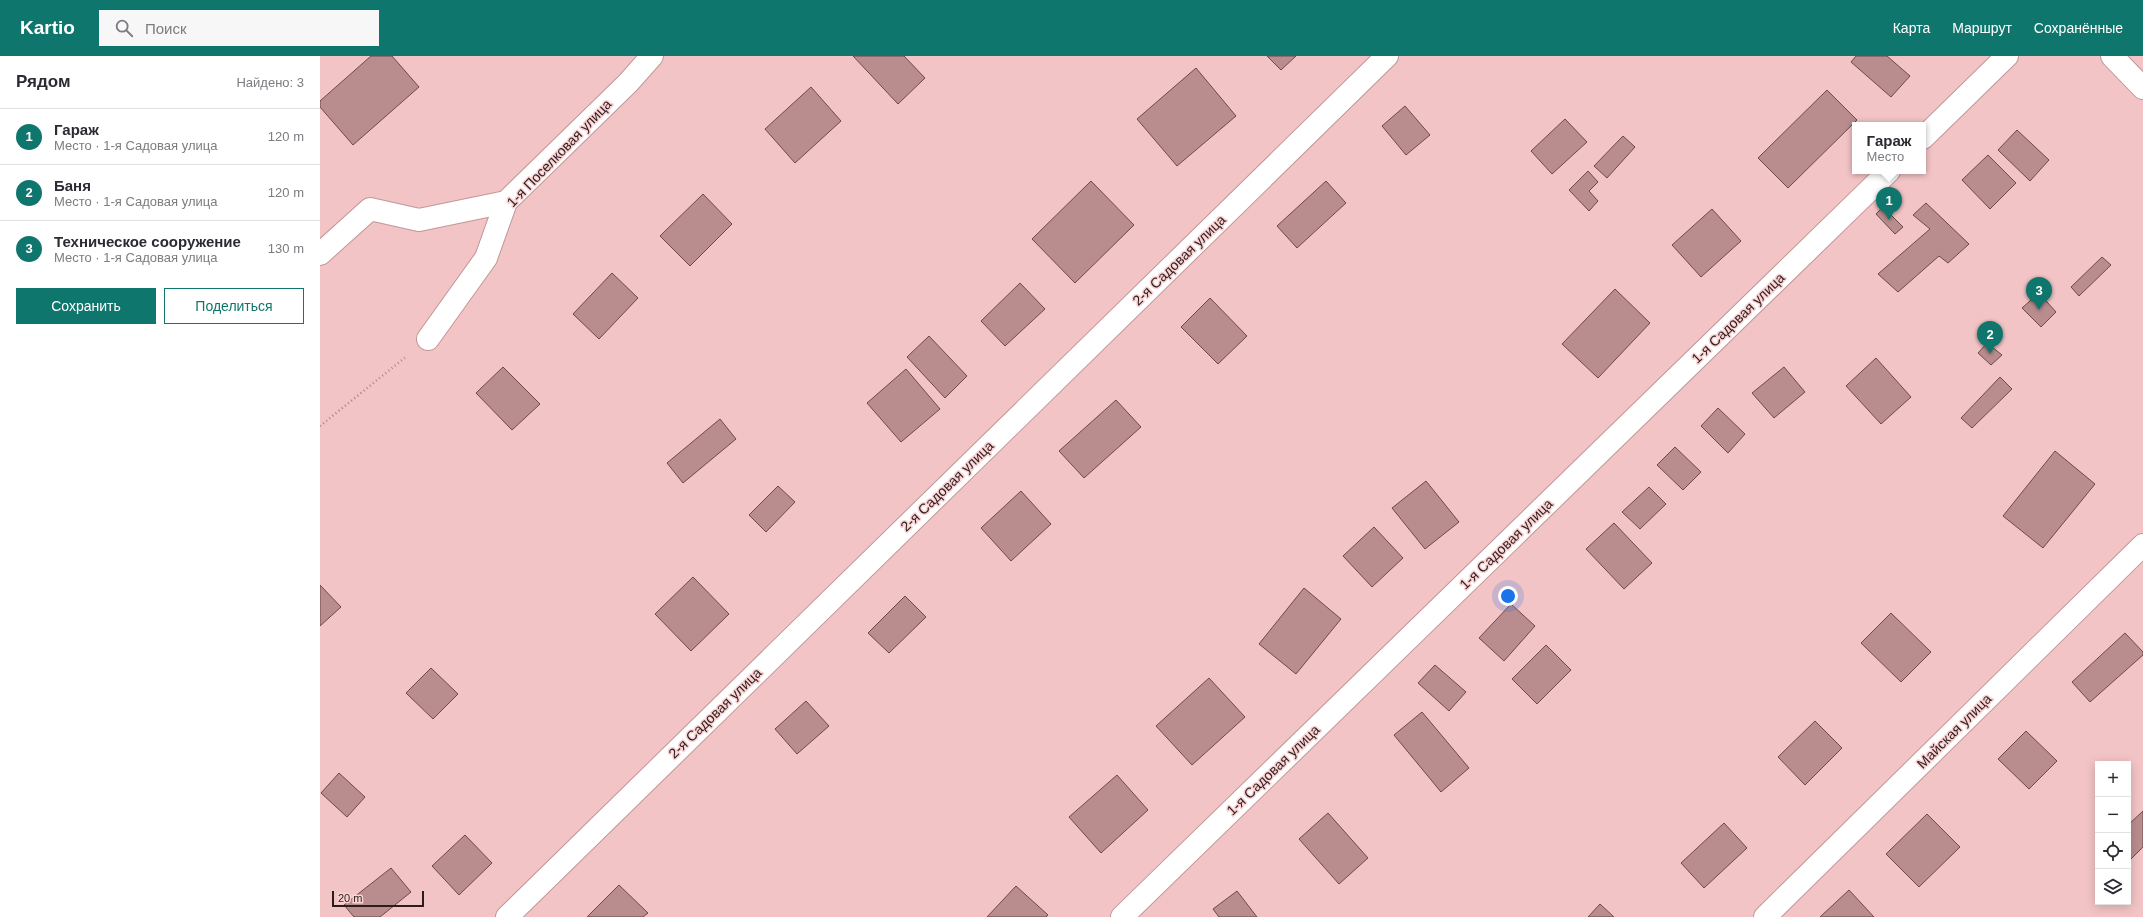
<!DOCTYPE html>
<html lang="ru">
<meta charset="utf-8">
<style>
body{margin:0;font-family:Helvetica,sans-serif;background:#f7f7f7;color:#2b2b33}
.controls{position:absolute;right:12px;bottom:12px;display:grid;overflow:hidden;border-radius:0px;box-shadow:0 2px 10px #0003}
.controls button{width:36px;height:36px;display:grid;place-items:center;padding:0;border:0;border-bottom:1px solid #e1e1e2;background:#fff;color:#2b2b33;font:20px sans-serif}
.scale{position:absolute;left:12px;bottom:10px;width:92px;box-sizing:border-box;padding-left:4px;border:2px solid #2d1c1c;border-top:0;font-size:11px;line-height:14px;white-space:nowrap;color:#2d1c1c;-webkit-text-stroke:3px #fad3d4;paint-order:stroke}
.you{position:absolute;left:1188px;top:540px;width:14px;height:14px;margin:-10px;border:3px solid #fff;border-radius:50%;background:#1a73e8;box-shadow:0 0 0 6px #1a73e833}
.badge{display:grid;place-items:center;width:26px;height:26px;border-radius:50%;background:#0f766e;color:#fff;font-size:13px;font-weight:700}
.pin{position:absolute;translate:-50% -33px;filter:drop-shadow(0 1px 2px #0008)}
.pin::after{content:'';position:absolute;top:21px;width:14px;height:12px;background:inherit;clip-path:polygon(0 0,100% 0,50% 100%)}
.popup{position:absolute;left:1532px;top:66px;width:74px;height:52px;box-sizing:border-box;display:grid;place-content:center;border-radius:0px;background:#fff;filter:drop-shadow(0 1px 3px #0005);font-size:13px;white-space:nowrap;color:#7c7c81}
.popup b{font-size:15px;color:#2b2b33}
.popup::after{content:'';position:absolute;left:50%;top:100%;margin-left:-8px;border:8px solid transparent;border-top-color:#fff}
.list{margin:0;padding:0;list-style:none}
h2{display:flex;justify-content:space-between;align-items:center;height:52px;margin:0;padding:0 16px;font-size:17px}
h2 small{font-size:13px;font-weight:400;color:#7c7c81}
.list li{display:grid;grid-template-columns:26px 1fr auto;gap:12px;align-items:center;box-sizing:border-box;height:56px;padding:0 16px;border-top:1px solid #e1e1e2}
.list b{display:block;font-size:15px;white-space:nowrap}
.list p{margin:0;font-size:13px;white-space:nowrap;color:#7c7c81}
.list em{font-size:13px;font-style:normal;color:#7c7c81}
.actions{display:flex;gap:8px;padding:12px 16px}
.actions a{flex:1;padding:9px 0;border:1px solid #0f766e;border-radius:0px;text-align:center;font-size:14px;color:#0f766e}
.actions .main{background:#0f766e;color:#fff}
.icon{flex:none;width:22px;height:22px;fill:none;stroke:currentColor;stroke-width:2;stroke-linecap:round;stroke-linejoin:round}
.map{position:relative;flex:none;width:1823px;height:861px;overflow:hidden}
header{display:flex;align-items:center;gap:24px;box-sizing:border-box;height:56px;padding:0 20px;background:#0f766e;color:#fff}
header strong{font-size:19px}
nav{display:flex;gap:22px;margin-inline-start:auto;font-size:14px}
.search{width:280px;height:36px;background:#f7f7f7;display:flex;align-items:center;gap:10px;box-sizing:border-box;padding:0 14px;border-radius:0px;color:#7c7c81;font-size:15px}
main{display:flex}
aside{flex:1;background:#fff}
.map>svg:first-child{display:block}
.building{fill:#b98d8e;stroke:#6f4849}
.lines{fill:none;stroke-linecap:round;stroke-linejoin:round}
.minor-casing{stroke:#c29697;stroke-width:24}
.path{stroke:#ab8788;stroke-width:2.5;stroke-dasharray:1 3;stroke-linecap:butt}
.minor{stroke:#fff;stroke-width:22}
.labels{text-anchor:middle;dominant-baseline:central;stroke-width:3;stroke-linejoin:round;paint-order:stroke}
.street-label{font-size:14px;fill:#2d1c1c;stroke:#fad3d4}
</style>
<header>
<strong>Kartio</strong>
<div class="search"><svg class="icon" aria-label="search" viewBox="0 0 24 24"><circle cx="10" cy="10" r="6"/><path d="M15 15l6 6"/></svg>Поиск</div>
<nav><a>Карта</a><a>Маршрут</a><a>Сохранённые</a></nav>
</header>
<main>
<aside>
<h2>Рядом<small>Найдено: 3</small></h2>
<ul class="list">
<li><span class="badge">1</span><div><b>Гараж</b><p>Место · 1-я Садовая улица</p></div><em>120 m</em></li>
<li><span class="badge">2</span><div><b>Баня</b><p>Место · 1-я Садовая улица</p></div><em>120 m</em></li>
<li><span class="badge">3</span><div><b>Техническое сооружение</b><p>Место · 1-я Садовая улица</p></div><em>130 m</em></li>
</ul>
<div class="actions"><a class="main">Сохранить</a><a>Поделиться</a></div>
</aside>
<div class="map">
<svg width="1823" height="861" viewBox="0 0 1823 861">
<rect width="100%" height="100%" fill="#f3c4c5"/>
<path class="building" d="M51 0H72L99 31 33 89 0 51V45Z
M533 0H584L605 22 578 48Z
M947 0H976L961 14Z
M1536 0H1567L1590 20 1571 41 1531 6Z
M876 12 916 60 857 110 817 63Z
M491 31 521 65 475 107 445 73Z
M1507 34 1537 64 1468 132 1438 102Z
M1085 50 1110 79 1086 99 1062 70Z
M1245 63 1267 86 1232 118 1211 95Z
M1697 74 1729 104 1710 125 1678 94Z
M1303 80 1315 91 1287 122 1274 110Z
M1668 99 1696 127 1670 153 1642 124Z
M1268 115 1278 126 1269 135 1278 145 1269 155 1249 134Z
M771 125 814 169 755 227 712 183Z
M1006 125 1026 147 977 192 957 170Z
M383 138 412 168 370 210 340 180Z
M1606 147 1649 188 1628 207 1619 200 1578 236 1558 218 1610 173 1593 159Z
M1563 151 1583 171 1575 178 1556 158Z
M1392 153 1421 185 1381 221 1352 189Z
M1782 201 1791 209 1759 240 1751 231Z
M292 217 318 242 279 283 253 258Z
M700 227 725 253 685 290 661 265Z
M1295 233 1330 267 1278 322 1242 288Z
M1719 237 1736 256 1721 271 1702 252Z
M890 242 927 280 898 308 861 271Z
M609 280 647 320 625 342 587 301Z
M1667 287 1682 299 1671 309 1658 297Z
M1556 302 1591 341 1561 368 1526 330Z
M183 311 220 348 192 374 156 337Z
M1464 311 1485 336 1454 362 1432 337Z
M586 313 620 353 581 386 547 347Z
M1680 321 1692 333 1652 372 1641 362Z
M796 344 821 371 764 422 739 395Z
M1398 352 1425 378 1408 397 1381 370Z
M400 363 416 383 363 427 347 407Z
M1355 391 1381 416 1363 434 1337 409Z
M1735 395 1775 428 1723 492 1683 460Z
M1106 425 1139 466 1105 493 1072 452Z
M458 430 475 446 446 476 429 459Z
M1329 431 1346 448 1320 473 1302 456Z
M701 435 731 468 691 505 661 472Z
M1294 467 1332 507 1304 533 1266 493Z
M1054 471 1083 502 1052 531 1023 500Z
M373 521 409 558 371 595 335 558Z
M0 529 21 551 0 570Z
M984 532 1021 563 976 618 939 588Z
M585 540 606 561 569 597 548 577Z
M1191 548 1215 570 1184 605 1159 582Z
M1571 557 1611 596 1581 626 1541 587Z
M1805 577 1823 596V599L1770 646 1752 626Z
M1226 589 1251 614 1217 648 1192 623Z
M1115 609 1146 636 1129 655 1098 627Z
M111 612 138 638 113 663 86 637Z
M889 622 925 661 872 709 836 670Z
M486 645 509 670 477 698 455 673Z
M1102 656 1149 712 1121 736 1074 679Z
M1495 665 1522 692 1485 729 1458 701Z
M1706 675 1737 705 1709 733 1678 703Z
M19 717 45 741 27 761 1 737Z
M797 719 828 754 781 797 749 761Z
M1823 755V791L1808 806V769Z
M1008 757 1048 802 1019 828 979 783Z
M1607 758 1640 791 1599 831 1566 798Z
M1404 767 1427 792 1384 832 1361 807Z
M145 779 172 807 139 839 112 810Z
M71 812 91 836 60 861H34L24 849Z
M299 829 328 857 323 861H267Z
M696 830 728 859 726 861H667Z
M1529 834 1554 861H1500Z
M917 835 937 861H899L893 853Z
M1280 848 1294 861H1268Z"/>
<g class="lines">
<defs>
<path id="minor" d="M1792 0 1823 32
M1603 82 1687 0
M0 198 50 153 99 164 186 146
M108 283 166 202 186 146 308 27 332 0
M187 861 1067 0
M802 861 1569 115
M1445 861 1823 489"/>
</defs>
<use href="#minor" class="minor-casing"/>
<path class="path" d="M0 370 87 300"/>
<use href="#minor" class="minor"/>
</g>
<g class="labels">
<g class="street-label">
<text transform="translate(239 97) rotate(-46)">1-я Поселковая улица</text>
<text transform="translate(859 204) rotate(-44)">2-я Садовая улица</text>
<text transform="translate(1418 262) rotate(-44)">1-я Садовая улица</text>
<text transform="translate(627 430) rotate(-44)">2-я Садовая улица</text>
<text transform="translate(1186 488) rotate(-44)">1-я Садовая улица</text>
<text transform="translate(395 657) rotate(-44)">2-я Садовая улица</text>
<text transform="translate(1634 675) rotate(-45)">Майская улица</text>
<text transform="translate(953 714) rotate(-44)">1-я Садовая улица</text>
</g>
</g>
</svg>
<div class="controls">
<button>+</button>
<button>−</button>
<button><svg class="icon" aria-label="locate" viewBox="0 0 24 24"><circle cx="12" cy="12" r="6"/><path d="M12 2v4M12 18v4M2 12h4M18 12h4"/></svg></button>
<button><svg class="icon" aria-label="layers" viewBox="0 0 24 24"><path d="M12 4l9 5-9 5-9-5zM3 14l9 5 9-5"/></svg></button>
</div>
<div class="scale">20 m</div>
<div class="you"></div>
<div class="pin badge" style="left:1569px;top:164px">1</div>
<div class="popup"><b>Гараж</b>Место</div>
<div class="pin badge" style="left:1670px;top:298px">2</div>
<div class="pin badge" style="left:1719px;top:254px">3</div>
</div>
</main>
